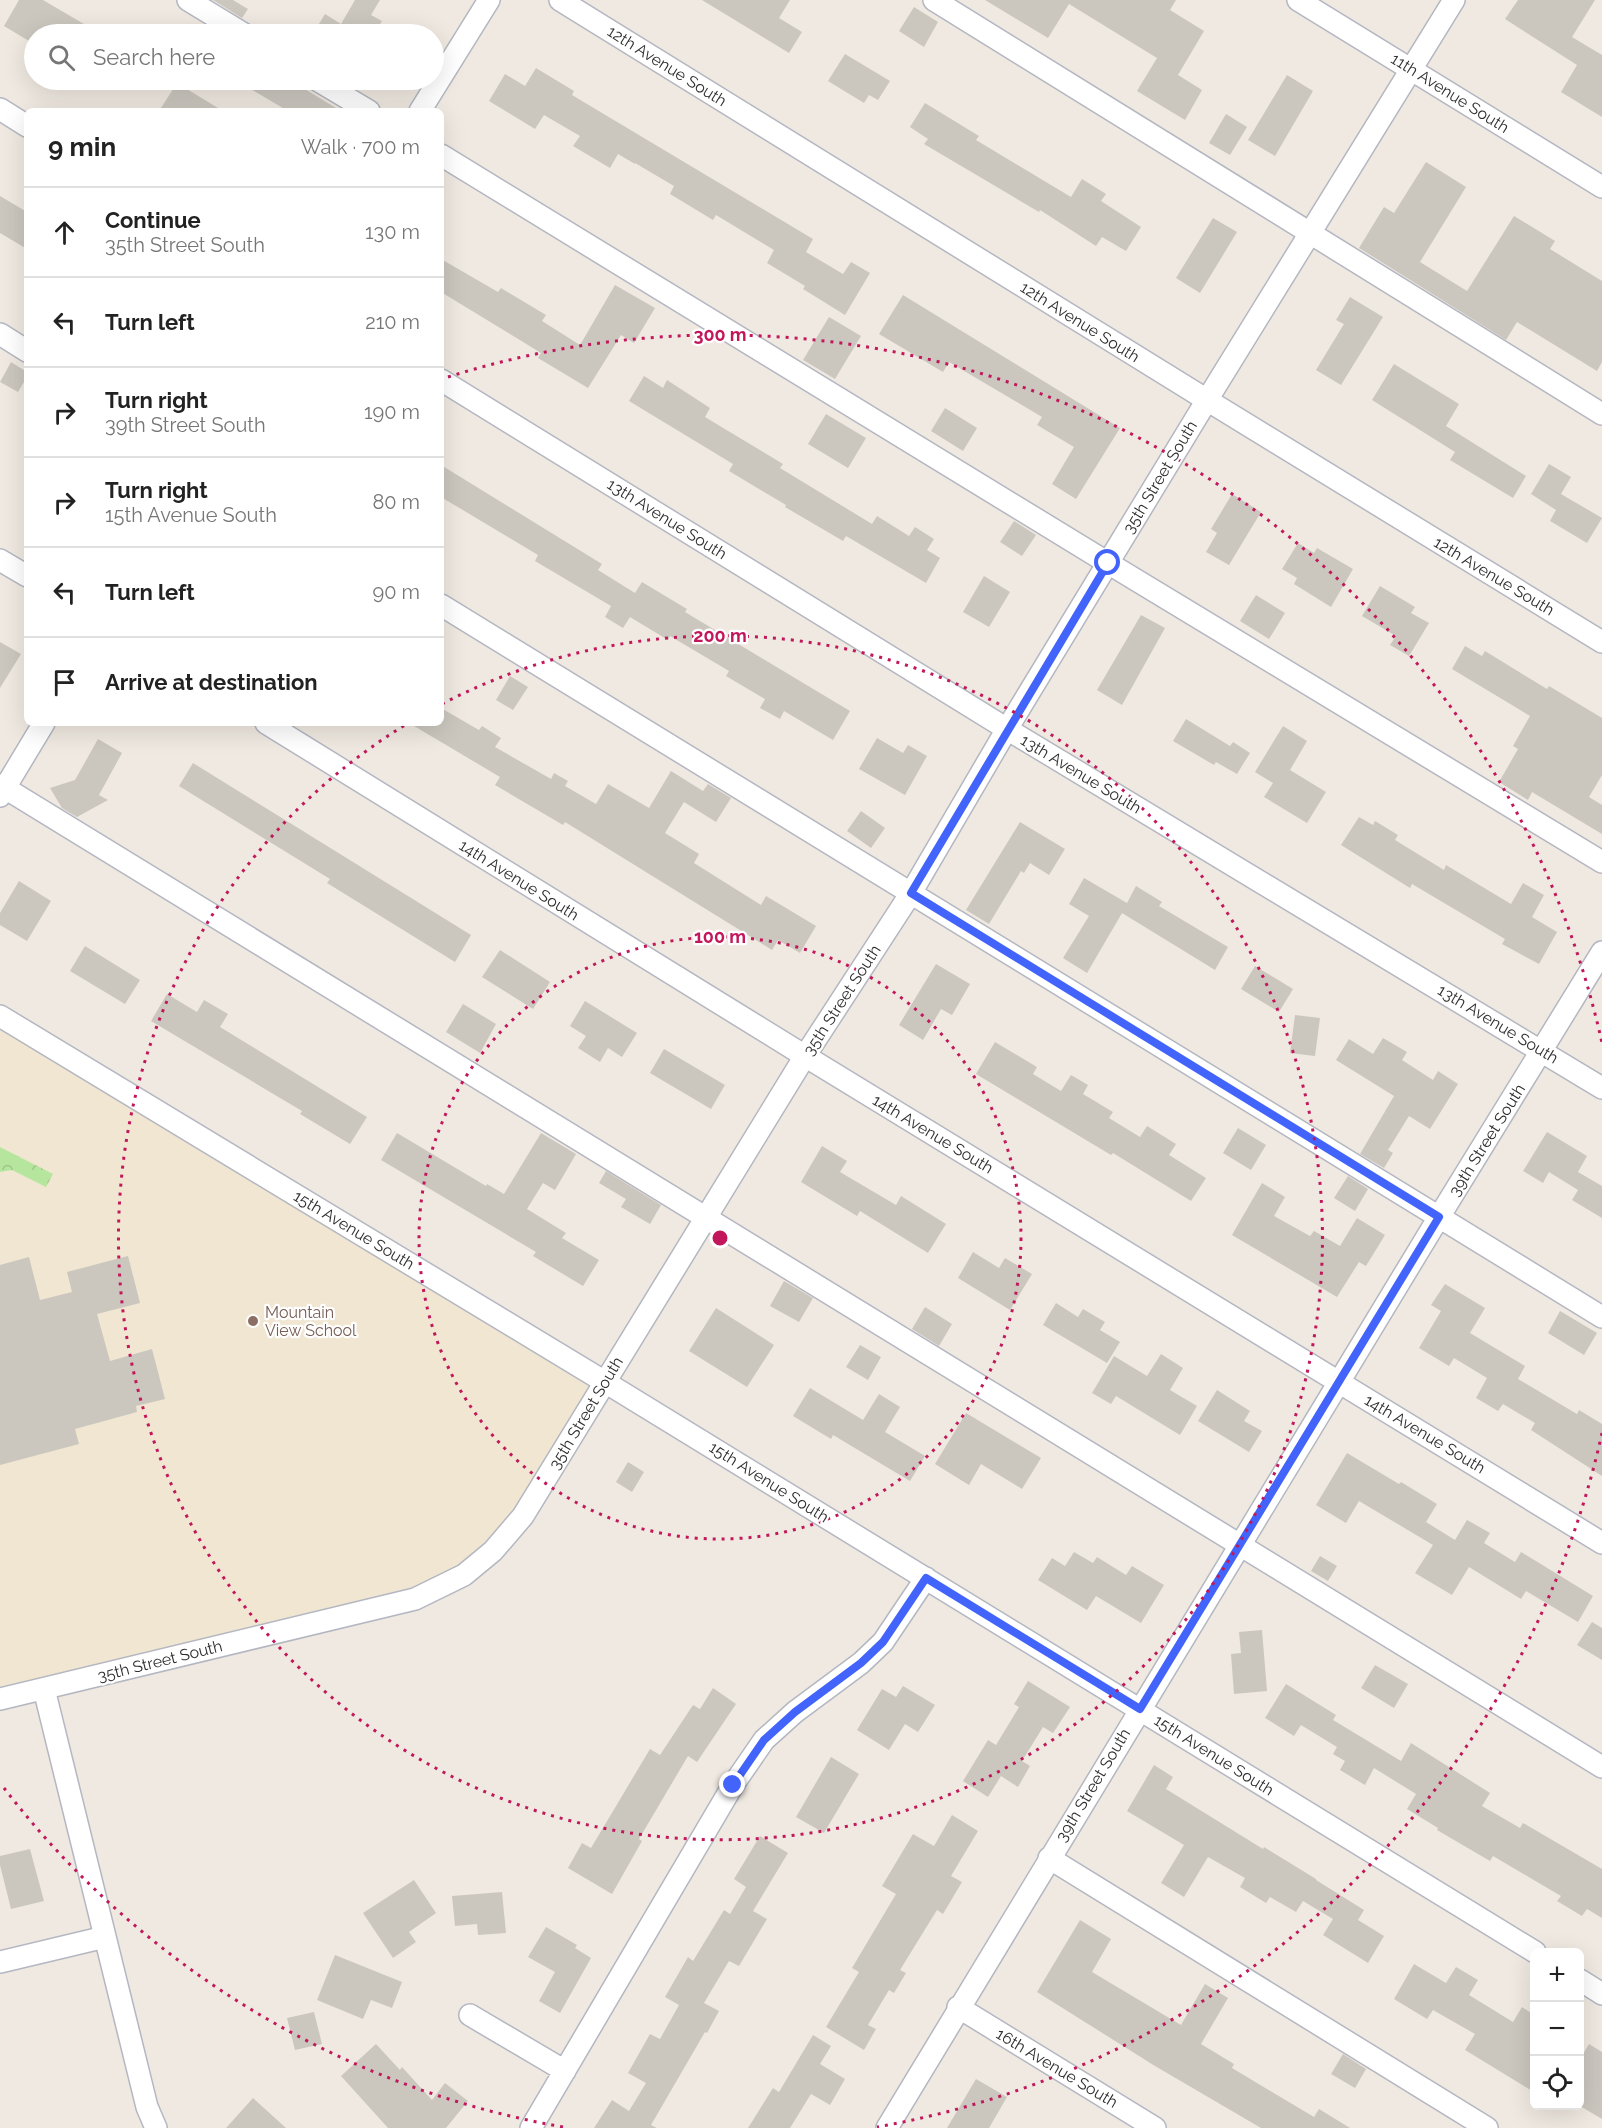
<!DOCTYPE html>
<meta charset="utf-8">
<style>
body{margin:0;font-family:Raleway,sans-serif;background:#f6f6f6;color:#222}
.controls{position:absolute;right:18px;bottom:18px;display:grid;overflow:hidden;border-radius:9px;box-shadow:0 6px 24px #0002}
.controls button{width:54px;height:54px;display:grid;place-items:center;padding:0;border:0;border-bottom:2px solid #e0e0e0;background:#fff;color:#222;font:30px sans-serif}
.stop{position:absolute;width:18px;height:18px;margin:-14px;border:4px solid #4264fb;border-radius:50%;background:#fff}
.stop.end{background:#4264fb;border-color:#fff;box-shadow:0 2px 6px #0008}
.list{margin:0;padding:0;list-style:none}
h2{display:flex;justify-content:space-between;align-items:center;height:78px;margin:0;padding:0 24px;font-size:26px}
h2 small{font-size:20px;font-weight:400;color:#767676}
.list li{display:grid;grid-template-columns:39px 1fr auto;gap:18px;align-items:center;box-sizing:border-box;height:90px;padding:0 24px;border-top:2px solid #e0e0e0}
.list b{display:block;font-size:22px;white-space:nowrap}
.list p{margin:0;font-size:20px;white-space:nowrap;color:#767676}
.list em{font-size:20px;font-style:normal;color:#767676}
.icon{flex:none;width:33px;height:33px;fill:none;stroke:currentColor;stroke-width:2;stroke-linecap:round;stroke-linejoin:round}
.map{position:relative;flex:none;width:1602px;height:2128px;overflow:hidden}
.search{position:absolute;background:#fff;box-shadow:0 6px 24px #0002;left:24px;top:24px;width:420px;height:66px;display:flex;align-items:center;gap:15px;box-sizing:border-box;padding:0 21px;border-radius:33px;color:#767676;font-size:22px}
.panel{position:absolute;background:#fff;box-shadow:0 6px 24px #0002;left:24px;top:108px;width:420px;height:618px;border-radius:9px}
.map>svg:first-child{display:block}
.education{fill:#f0e6d1}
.park{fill:url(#park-crowns)}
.building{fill:#cbc7bf}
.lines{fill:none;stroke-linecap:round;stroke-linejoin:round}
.minor-casing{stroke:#b4b7c1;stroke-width:24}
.minor{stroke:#fff;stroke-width:21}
.route{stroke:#4264fb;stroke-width:8}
.ring{fill:none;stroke:#c2185b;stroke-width:3;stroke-dasharray:3 6}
.education-dot{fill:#8d6e63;stroke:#fff;stroke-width:2}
.labels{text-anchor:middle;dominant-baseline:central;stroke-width:4.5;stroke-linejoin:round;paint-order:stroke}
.street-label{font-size:16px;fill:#2e2e2e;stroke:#fff}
.education-label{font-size:16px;fill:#785e54;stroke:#fff;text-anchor:start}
.centre{fill:#c2185b;stroke:#fff;stroke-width:3}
.ring-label{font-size:18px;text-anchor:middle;font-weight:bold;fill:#c2185b;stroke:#fff;stroke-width:4.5;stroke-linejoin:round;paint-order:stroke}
</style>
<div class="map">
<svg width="1602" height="2128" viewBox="0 0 1602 2128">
<defs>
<pattern id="park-crowns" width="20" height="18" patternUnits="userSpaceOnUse" patternTransform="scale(1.5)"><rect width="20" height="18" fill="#b6e59e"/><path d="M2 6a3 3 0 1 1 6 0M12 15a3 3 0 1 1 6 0" fill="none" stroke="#9dc588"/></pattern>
</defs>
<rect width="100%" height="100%" fill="#efe9e1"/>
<path class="education" d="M0 1016 605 1382 523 1516 464 1575 0 1699Z"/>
<path class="park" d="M0 1147 53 1174 46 1187 12 1170 0 1172Z"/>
<path class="building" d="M19 0H43L101 34H34V44L4 26Z
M213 0H233L248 9 242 18Z
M355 0H380L371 15 382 21 374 34H313L325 14 341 24Z
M702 0H790L779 18 802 32 789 53Z
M985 0H1176L1170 10 1204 31 1178 75 1202 90 1185 120 1137 91 1157 58 1069 4 1048 38Z
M1518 0H1595L1572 37 1602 55V117L1561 92 1577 65 1505 19Z
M914 7 938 22 924 47 899 31Z
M845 54 890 81 878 100 869 95 864 103 828 81Z
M536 68 574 91 572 95 813 239 806 252 843 274 851 262 870 273 845 315 803 289 805 286 767 263 774 250 716 215 713 220 670 194 674 186 635 163V164L618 154 610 168 573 146 580 136 544 115 535 129 489 101 505 74 525 86Z
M1287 75 1313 91 1275 156 1248 140Z
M235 80H290L341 111H288Z
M177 83 223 111H159Z
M925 103 979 136 976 140 1071 197 1082 179 1106 194 1101 201 1141 227 1126 251 1102 237 1096 246 1040 210 1039 212 924 144 928 139 910 127Z
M1226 114 1247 127 1230 155 1209 143Z
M1426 162 1466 187 1420 262 1467 291 1514 216 1555 241 1550 249 1602 281V362L1597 371 1517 322 1506 340 1359 248 1384 207 1394 213Z
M0 196 27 212V249L0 233Z
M1213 218 1237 232 1200 293 1176 278Z
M441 259 498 292 501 288 546 315 542 321 580 345 615 285 655 308 634 343 621 335 588 388 538 358 541 353 441 292Z
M903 295 1120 428 1076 499 1052 484 1074 447 1037 425 1042 417 949 362 943 372 879 334Z
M1350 297 1383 317 1341 385 1316 370 1344 324 1336 320Z
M829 317 861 336 835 379 803 360Z
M11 362 27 372V377L18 392 0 382Z
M1394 364 1459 404 1446 426 1526 476 1513 498 1450 460 1455 452 1372 400Z
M644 376 663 388 667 380 710 408 705 417 783 464 780 468 872 524 877 516 909 536 915 527 934 539 927 550 940 558 926 583 846 536 843 541 785 507 786 505 729 471 733 464 629 401Z
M945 408 977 428 963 451 931 431Z
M826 414 866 438 848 468 808 444Z
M1549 464 1571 477 1561 494 1602 518 1587 543 1550 521 1556 510 1531 494Z
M441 465 602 564 598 570 635 593 642 582 687 609 685 612 850 711 833 740 784 711 780 719 760 708 765 699 726 676 729 671 670 636 668 640 630 617 623 628 605 617 611 606 535 561 538 555 441 497Z
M1232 494 1261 512 1229 565 1206 552 1217 533 1211 529Z
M1014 521 1036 535 1022 556 1000 542Z
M1298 543 1314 553 1317 548 1353 569 1331 607 1294 584 1297 578 1282 569Z
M984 576 1010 592 989 627 963 612Z
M1380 586 1415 607 1411 613 1429 623 1409 656 1390 645 1396 636 1362 616Z
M1256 595 1285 613 1269 639 1240 621Z
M1141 615 1165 628 1122 705 1097 690Z
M0 642 21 654 0 688Z
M1465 646 1482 656 1485 651 1547 689 1549 686 1602 718V775L1589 797 1602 805V834L1532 792 1528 800 1499 782 1518 749 1513 746 1530 716 1452 669Z
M510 676 528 687 513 710 496 700Z
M441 708 479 730 482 726 501 738 495 747 551 779 554 773 568 781 565 786 596 804 608 784 649 808 671 771 703 791 708 784 731 798 716 822 684 802 665 833 699 854 694 863 761 905 766 896 816 926 800 953 778 940 772 950 565 822 563 825 495 785 500 777 409 723H441Z
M1186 719 1230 746 1233 742 1250 753 1237 774 1216 762 1214 765 1173 741Z
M1283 726 1307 741 1290 770 1326 792 1307 823 1264 797 1273 783 1255 772Z
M877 738 903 753 908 745 927 756 905 795 859 769Z
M98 739 122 753 99 795 108 800 77 817 62 808 50 788 75 780Z
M193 763 471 935 455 962 327 883 330 879 179 786Z
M861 811 885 828 871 848 847 831Z
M1359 817 1373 825 1375 821 1398 835 1395 840 1444 870 1446 865 1511 904 1523 883 1544 895 1532 917 1557 932 1539 964 1502 944 1505 939 1412 884 1410 888 1341 845Z
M1020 822 1065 849 1049 875 1030 863 1024 873 1021 871 989 924 966 910Z
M1084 878 1127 903 1136 886 1162 902 1159 906 1228 947 1215 970 1122 913 1087 973 1063 958 1089 916 1069 904Z
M19 881 51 901 27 941 0 925V913Z
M85 946 140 980 125 1004 70 971Z
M500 950 550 982 533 1009 482 977Z
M936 964 970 984 952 1015 941 1009 923 1040 899 1025Z
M1255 966 1293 989 1279 1012 1241 989Z
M167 994 197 1012 204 1000 228 1014 220 1027 367 1117 350 1144 300 1114 302 1111 151 1021Z
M585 1001 637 1033 622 1057 608 1048 600 1062 578 1048 586 1036 570 1026Z
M463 1004 496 1024 480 1053 446 1032Z
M1295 1015 1320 1018 1315 1056 1290 1053Z
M1383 1038 1407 1052 1402 1060 1433 1080 1438 1071 1458 1084 1430 1129 1409 1116 1388 1150 1393 1153 1384 1168 1360 1154 1394 1096 1336 1060 1349 1039 1373 1054Z
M995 1042 1037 1067 1033 1074 1061 1091 1071 1075 1088 1085 1083 1094 1113 1112 1109 1118 1140 1137 1147 1126 1176 1144 1169 1155 1206 1178 1191 1201 1113 1153 1111 1155 976 1074Z
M664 1049 725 1085 711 1109 650 1073Z
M1238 1128 1266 1145 1251 1170 1223 1153Z
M1547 1132 1587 1156 1578 1172 1602 1186V1218L1572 1200 1578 1190 1549 1172 1543 1183 1523 1171Z
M397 1133 486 1186 487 1184 504 1194 541 1133 576 1154 555 1190 543 1183 527 1209 566 1233 562 1238 599 1260 583 1286 533 1256 536 1252 381 1160Z
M822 1146 847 1161 840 1172 896 1205 901 1196 946 1224 928 1253 860 1211 857 1216 801 1182Z
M606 1171 661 1205 650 1224 621 1207 626 1199 599 1183Z
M1348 1176 1368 1189 1355 1211 1334 1198Z
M1262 1183 1285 1197 1274 1216 1310 1236 1314 1231 1340 1246 1357 1218 1385 1235 1366 1266 1359 1262 1337 1297 1232 1235Z
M973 1252 999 1268 1005 1258 1032 1274 1010 1310 958 1278Z
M128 1256 140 1303 97 1314 110 1361 152 1349 165 1399 136 1406 137 1412 75 1429 79 1444 0 1465V1265L29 1257 40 1300 72 1292 67 1272Z
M784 1281 813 1298 799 1322 770 1306Z
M1445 1284 1485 1308 1470 1333 1525 1366 1518 1379 1577 1414 1579 1410 1602 1424V1476L1531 1430 1535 1423 1503 1404 1498 1411 1476 1398 1487 1378 1454 1358 1449 1366 1419 1348 1441 1311 1431 1305Z
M1056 1303 1078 1317 1083 1309 1105 1322 1100 1330 1120 1342 1107 1363 1043 1325Z
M925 1307 952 1324 939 1346 912 1329Z
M716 1308 774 1345 747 1387 689 1351Z
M1560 1311 1597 1333 1584 1355 1548 1333Z
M860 1345 881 1357 868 1380 846 1367Z
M1161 1354 1183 1368 1170 1390 1197 1406 1180 1435 1116 1396 1111 1404 1092 1393 1114 1356 1147 1376Z
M810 1388 863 1420 879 1394 900 1407 885 1432 925 1456 910 1481 833 1435 831 1439 793 1416Z
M1217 1390 1250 1411 1244 1421 1262 1431 1249 1452 1198 1421Z
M966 1413 1041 1458 1022 1489 981 1464 969 1485 935 1464Z
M1347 1453 1399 1484 1401 1482 1437 1504 1426 1522 1455 1540 1467 1520 1490 1533 1484 1543 1515 1562 1521 1552 1593 1596 1578 1622 1526 1591 1521 1599 1469 1567 1452 1595 1415 1573 1433 1545 1359 1501 1346 1523 1316 1505Z
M628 1462 644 1472 632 1492 616 1482Z
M1074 1552 1093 1563 1097 1557 1126 1575 1132 1566 1164 1585 1141 1623 1096 1596 1087 1610 1038 1580 1052 1558 1065 1566Z
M1320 1556 1337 1566 1328 1581 1311 1571Z
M1592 1622 1602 1628V1660L1577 1645Z
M1262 1630 1267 1691 1234 1694 1231 1654 1241 1653 1239 1632Z
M1375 1665 1408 1684 1394 1708 1361 1688Z
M1028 1681 1070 1707 1053 1733 1043 1727 1022 1761 1030 1766 1018 1787 1001 1776 988 1797 963 1781 988 1740 996 1745 1019 1707 1014 1704Z
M1286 1684 1336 1715 1333 1720 1401 1761 1411 1743 1490 1793 1482 1806 1520 1828 1523 1823 1602 1869V1918L1587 1909 1582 1916 1557 1901 1561 1896 1493 1856 1490 1861 1437 1830 1438 1828 1407 1809 1416 1794 1374 1768 1365 1785 1340 1770 1345 1761 1333 1754 1337 1747 1301 1725 1294 1736 1265 1718Z
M903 1686 935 1705 918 1732 905 1724 889 1750 857 1730 882 1689 896 1697Z
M713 1688 736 1704 697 1762 688 1756 639 1839 642 1841 612 1894 568 1868 582 1843 591 1848 650 1749 660 1755 693 1705 700 1709Z
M831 1757 859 1774 824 1833 796 1817Z
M1154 1765 1173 1777 1166 1789 1263 1849 1264 1847 1316 1879V1880L1364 1910 1358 1920 1384 1936 1368 1963 1323 1935 1333 1919 1303 1901 1296 1912 1270 1897 1266 1903 1240 1887 1245 1878 1208 1857 1184 1897 1161 1883 1184 1845 1127 1811Z
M952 1815 978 1831 951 1876 962 1882 943 1914 937 1910 900 1970 906 1973 894 1993 889 1990 868 2025 876 2029 864 2050 826 2027 859 1972 852 1968 896 1894 882 1886 913 1834 934 1846Z
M760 1836 788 1853 753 1911 767 1919 739 1966 729 1961 704 2003 719 2011 707 2033 705 2032 651 2125 657 2128H594L612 2100 629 2111 646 2083 628 2073 650 2034 660 2039 679 2005 665 1997 688 1957 693 1961 724 1910 730 1914 746 1887 734 1879Z
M30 1849 44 1901 11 1909 0 1865V1856Z
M414 1880 436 1913 409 1932 416 1942 393 1958 363 1913Z
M502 1892 506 1933 478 1935 477 1924 455 1926 452 1896Z
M1080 1920 1111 1939 1092 1972 1181 2025 1205 1984 1228 1998 1201 2044 1234 2064 1232 2068 1314 2117 1319 2109 1350 2128H1261L1155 2066 1037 1992Z
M546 1927 577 1945 575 1948 591 1958 560 2013 539 2001 555 1972 528 1957Z
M335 1955 402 1982 392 2008 371 2000 363 2019 317 2000Z
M1414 1964 1446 1983 1456 1967 1478 1980 1469 1995 1513 2022 1522 2007 1534 2015V2092L1465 2050 1475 2034 1433 2010 1427 2019 1394 1999Z
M314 2012 322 2044 295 2050 287 2018Z
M813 2035 831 2046 820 2064 845 2079 830 2105 811 2094 790 2128H748L773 2088 779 2092Z
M376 2044 400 2070 402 2067 432 2100 445 2083 468 2101 446 2128H388L341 2076Z
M1589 2044 1602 2052V2119L1580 2106V2059Z
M1343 2054 1366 2069 1355 2088 1331 2074Z
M976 2079 1007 2097 989 2128H947Z
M253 2098 286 2128H226Z"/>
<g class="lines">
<defs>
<path id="minor" d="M188 0 244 34
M560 0 1207 400 1602 642
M934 0 1602 414
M1298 0 1602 187
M317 80 369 111
M0 109 27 126
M420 111 489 0
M441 155 1108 563 1602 862
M0 334 27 351
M441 380 1007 729 1602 1088
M0 560 27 576
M441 605 1602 1317
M266 723 805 1056 1602 1543
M0 785 1602 1767
M0 796 44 723
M0 1016 605 1382 1535 1952
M44 1689 147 2107 156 2128
M0 1699 415 1599 464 1575 493 1551 523 1516 805 1056 911 893 1007 729 1207 400 1454 0
M1049 1858 1487 2128
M0 1962 105 1937
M1580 1980 1602 1994
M958 2007 1155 2128
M470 2015 565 2071
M531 2128 733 1785 764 1740 795 1712 861 1663 883 1642 926 1578
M887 2128 1439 1217 1602 952"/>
</defs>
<use href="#minor" class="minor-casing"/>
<use href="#minor" class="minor"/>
</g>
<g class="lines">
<path class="route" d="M733 1785 764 1740 795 1712 861 1663 883 1642 926 1578 1140 1709 1439 1217 911 893 1108 563"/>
</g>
<g class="ring">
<circle cx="720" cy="1238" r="301"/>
<path d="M442 704A602 602 0 1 1 405 725"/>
<path d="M1602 1433A903 903 0 0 1 877 2127M563 2127A903 903 0 0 1 4 1788M448 377A903 903 0 0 1 1602 1043"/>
</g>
<circle class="education-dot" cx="253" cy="1321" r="6"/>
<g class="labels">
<g class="street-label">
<text transform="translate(667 66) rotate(32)">12th Avenue South</text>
<text transform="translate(1450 93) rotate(32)">11th Avenue South</text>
<text transform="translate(1080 322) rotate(32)">12th Avenue South</text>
<text transform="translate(1160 477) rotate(-59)">35th Street South</text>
<text transform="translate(667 519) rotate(32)">13th Avenue South</text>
<text transform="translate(1494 576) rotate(31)">12th Avenue South</text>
<text transform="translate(1081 774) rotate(31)">13th Avenue South</text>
<text transform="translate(519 880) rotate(32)">14th Avenue South</text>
<text transform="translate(842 1000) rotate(-57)">35th Street South</text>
<text transform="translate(1498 1024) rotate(31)">13th Avenue South</text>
<text transform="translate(933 1134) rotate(31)">14th Avenue South</text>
<text transform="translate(1487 1140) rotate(-58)">39th Street South</text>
<text transform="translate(354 1230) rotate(31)">15th Avenue South</text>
<text transform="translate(586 1413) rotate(-59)">35th Street South</text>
<text transform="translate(1425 1434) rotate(31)">14th Avenue South</text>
<text transform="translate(769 1482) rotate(32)">15th Avenue South</text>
<text transform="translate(160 1661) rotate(-14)">35th Street South</text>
<text transform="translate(1214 1755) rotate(32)">15th Avenue South</text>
<text transform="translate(1093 1785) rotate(-59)">39th Street South</text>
<text transform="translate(1057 2068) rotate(31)">16th Avenue South</text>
</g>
<g class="education-label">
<text x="265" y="1312">Mountain<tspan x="265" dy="18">View School</tspan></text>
</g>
</g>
<circle cx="720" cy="1238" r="9" class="centre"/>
<g class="ring-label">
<text x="720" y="341">300 m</text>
<text x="720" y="642">200 m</text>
<text x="720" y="943">100 m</text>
</g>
</svg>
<div class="controls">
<button>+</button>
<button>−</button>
<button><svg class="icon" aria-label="locate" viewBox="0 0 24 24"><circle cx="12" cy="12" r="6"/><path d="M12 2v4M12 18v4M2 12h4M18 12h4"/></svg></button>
</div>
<div class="stop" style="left:1108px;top:563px"></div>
<div class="stop end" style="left:733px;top:1785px"></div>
<div class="search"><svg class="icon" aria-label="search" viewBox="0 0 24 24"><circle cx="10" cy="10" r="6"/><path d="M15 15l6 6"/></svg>Search here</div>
<section class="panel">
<h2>9 min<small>Walk · 700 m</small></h2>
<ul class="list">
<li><svg class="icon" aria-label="ahead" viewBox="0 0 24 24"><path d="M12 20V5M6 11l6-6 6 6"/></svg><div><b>Continue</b><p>35th Street South</p></div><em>130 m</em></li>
<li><svg class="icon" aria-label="left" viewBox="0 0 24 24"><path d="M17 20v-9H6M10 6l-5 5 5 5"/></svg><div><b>Turn left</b></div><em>210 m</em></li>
<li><svg class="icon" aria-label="right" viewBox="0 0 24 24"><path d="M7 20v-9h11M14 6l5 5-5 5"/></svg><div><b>Turn right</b><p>39th Street South</p></div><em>190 m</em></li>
<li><svg class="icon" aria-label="right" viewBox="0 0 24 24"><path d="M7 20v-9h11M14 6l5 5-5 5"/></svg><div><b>Turn right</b><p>15th Avenue South</p></div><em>80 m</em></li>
<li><svg class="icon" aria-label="left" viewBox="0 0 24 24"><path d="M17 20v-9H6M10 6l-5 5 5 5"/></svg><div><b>Turn left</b></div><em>90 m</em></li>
<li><svg class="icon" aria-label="arrive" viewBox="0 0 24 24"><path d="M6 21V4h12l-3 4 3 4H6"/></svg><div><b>Arrive at destination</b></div></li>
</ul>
</section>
</div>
